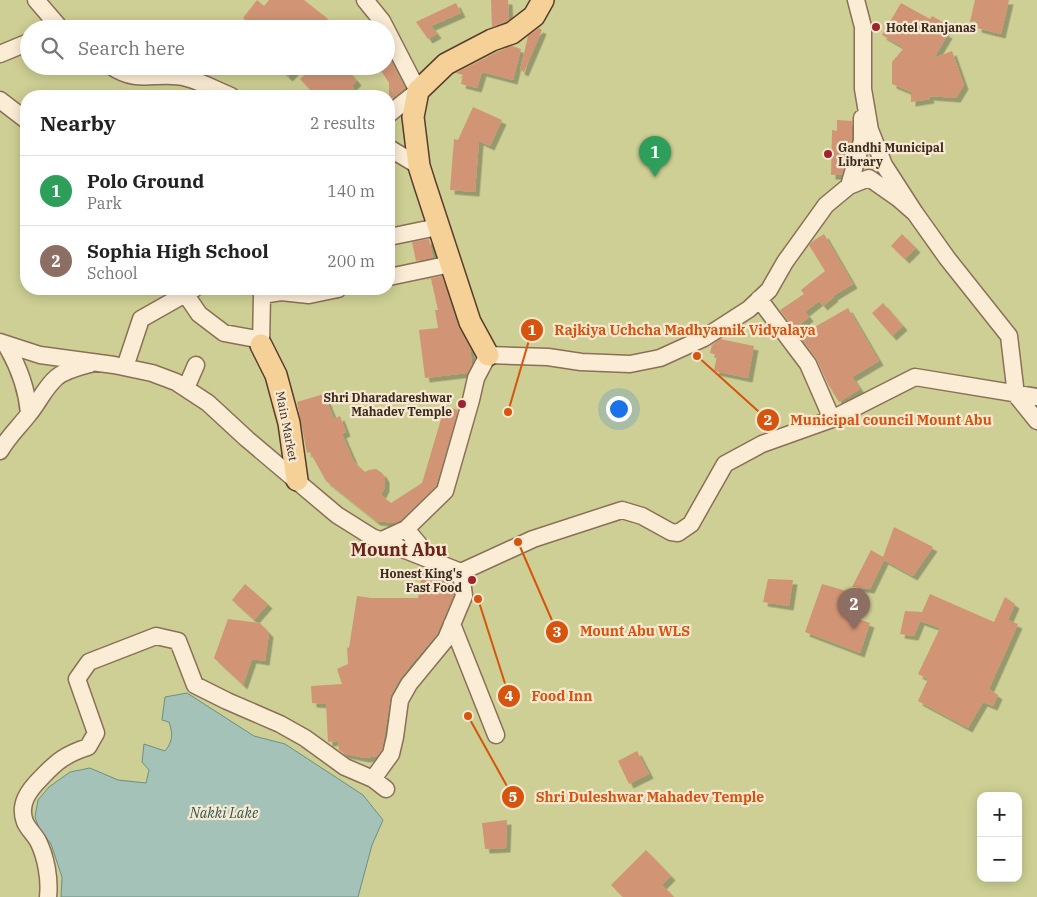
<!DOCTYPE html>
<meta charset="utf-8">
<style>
body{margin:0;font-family:"IBM Plex Serif",serif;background:#f6f6f6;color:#222}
.controls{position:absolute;right:15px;bottom:15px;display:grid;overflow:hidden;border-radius:10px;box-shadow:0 2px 12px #0003}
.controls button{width:45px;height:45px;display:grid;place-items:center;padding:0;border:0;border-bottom:1px solid #e0e0e0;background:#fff;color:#222;font:25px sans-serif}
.you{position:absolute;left:618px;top:408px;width:18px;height:18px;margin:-12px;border:4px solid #fff;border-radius:50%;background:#1a73e8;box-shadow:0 0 0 8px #1a73e833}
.badge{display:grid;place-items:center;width:32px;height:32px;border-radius:50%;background:#db2777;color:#fff;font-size:16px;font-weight:700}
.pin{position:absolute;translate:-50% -41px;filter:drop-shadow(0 1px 2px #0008)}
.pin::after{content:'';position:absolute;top:26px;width:18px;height:15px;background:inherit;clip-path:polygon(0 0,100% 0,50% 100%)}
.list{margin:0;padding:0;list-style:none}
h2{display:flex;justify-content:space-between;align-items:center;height:65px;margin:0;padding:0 20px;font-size:21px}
h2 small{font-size:16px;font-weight:400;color:#767676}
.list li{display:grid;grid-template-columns:32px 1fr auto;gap:15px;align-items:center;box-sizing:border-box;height:70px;padding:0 20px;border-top:1px solid #e0e0e0}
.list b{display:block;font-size:19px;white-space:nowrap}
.list p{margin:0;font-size:16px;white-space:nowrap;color:#767676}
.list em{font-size:16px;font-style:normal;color:#767676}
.icon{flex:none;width:28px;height:28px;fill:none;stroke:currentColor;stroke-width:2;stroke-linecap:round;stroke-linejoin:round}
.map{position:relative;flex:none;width:1037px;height:897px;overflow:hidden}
.search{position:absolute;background:#fff;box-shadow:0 2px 12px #0003;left:20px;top:20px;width:375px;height:55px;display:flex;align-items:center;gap:12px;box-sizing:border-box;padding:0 18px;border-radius:28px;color:#767676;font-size:19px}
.panel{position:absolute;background:#fff;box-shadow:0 2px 12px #0003;left:20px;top:90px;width:375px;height:205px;border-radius:20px}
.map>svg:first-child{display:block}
.green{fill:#cdcf94;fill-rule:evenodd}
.water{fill:#a4c2b7;stroke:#6a9185}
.building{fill:#d19475;filter:url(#shadow)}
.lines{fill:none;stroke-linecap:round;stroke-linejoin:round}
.minor-casing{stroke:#8b6f57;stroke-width:19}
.major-casing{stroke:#583d2c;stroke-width:24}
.minor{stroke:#fbecd5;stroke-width:16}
.major{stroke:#f6d197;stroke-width:21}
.poi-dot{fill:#9d242e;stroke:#f7e9d1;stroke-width:2}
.labels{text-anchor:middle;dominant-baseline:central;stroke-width:4.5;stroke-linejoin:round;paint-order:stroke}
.poi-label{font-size:12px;font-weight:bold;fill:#3a291d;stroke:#f7e9d1;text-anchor:start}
.street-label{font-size:12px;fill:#3a291d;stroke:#f7e9d1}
.water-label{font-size:14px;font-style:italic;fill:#2b5a54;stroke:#f7e9d1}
.district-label{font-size:18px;font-weight:bold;fill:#69241a;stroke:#f7e9d1}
.leader{fill:none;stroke:#d7540e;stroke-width:2}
.callout-dot{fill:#d7540e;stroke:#f7e9d1;stroke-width:2}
.mark-label{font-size:15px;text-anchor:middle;font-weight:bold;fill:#fff}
.callout-label{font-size:14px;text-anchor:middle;font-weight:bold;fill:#d7540e;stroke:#f7e9d1;stroke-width:4.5;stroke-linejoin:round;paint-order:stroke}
</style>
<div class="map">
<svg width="1037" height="897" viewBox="0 0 1037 897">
<defs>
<filter id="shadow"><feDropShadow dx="4.5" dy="4.5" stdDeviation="0" flood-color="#0004"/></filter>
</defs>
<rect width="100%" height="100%" fill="#f0dfc1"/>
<path class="green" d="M0 0H1037V897H0ZM29 29H386V66H29ZM26 96H389V289H26ZM981 796H1018V878H981Z"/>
<path class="water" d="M187 693 254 736 285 744 363 795 383 820 372 845 358 897H61L62 877 51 844 39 828 35 817 38 800 49 787 70 772 90 768 118 780 146 783 149 770 142 762 144 744 165 751C173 741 173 734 169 722L162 720 165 697Z"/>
<path class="building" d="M257 0 264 6 269 0H304L328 19 320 29H256L243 18Z
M491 0H508L509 20 492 27Z
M975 0H1009L1001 34 977 28 978 21 970 22Z
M456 3 461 13 431 26 437 34 428 39 416 22Z
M901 3 930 19 932 16 948 25 944 32 948 34 934 58 952 51 964 85 956 98 929 96 930 99 911 102V92L892 84V62L904 48 882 35Z
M539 28 542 30 524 72 520 70 528 36Z
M512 46 521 49 513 80 482 72 477 88 461 84 463 75 456 73 497 52Z
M386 51 405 88 396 96 390 85 395 96 389 101V83L378 66H386Z
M277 66H299L288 77Z
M314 66H344L357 81 352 86 358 96H316L300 79Z
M473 107 502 120 490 146 479 141 475 192 450 190 454 139 458 140Z
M837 120 852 121V140L842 175H831L832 130 837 131Z
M824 234 853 284 833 296 834 297 823 306 819 301 805 312 809 317 794 329 780 310 804 294 801 290 825 271 809 245 813 241Z
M902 234 916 248 905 259 891 246Z
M429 239 433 258 416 261 412 242Z
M442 276 458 326 470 348 472 364 467 373 425 378 419 330 438 328 435 310H438L431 279 424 280Z
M883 303 903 326 892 336 872 313Z
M848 308 879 361 852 377 860 389 839 402 828 384 816 358 799 336Z
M720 339 754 346 748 378 714 371 717 355 710 353 712 345Z
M324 394 334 419 340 416 346 432 342 434 354 462 365 472 369 470 376 469 382 473 385 478V487L381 495 391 503 422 483 445 406 458 410 436 486 400 521 394 523 376 521 326 481 310 452 307 453 297 402Z
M894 527 933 547 913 576 884 560 870 589 852 587 871 550 883 557Z
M423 568 452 579 454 595 437 634 416 659V658L400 679 391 695 382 750 377 756 365 758 345 754 339 750 338 741 328 742 326 704 312 703 311 686 342 684 337 669 348 664 347 647 349 648 357 596 371 598H418Z
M768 579 793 580 789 606 763 602Z
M245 584 268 604 254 620 232 600Z
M822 584 850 592 844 614 870 623 860 653 805 632Z
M930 594 994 622 1005 597 1015 604 1008 620 1018 624 989 689 998 695 993 706 983 702 968 728 918 701 928 679 918 674 940 628 920 621 914 636 900 634 905 611 922 612Z
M228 619 260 623 269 633 265 661 252 659 243 685 214 658Z
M637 751 649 774 629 784 618 761Z
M507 820 506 848 485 849 482 823Z
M646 850 671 876 662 885 674 897H623L611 885Z"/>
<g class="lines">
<defs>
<path id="minor" d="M36 0 61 29
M365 0 382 21 418 91 389 114
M856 0 863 27V89L870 130 884 165 915 213 947 258 1009 336 1016 395 1037 421
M0 54 29 42
M111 66C139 86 159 70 187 78 202 82 216 90 231 96
M0 100 26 120
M389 148 419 166
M849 186 862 141V118
M389 237 428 229 438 223
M389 277 451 264
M182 289 199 314 224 333 256 339 261 345
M260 289 262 295 261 345
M262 295 281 292 309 295 338 289
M759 299 808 364 832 419
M0 342 40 355 114 365 152 373 176 382 208 403 247 439 337 515 372 537 461 572 533 539 622 510 642 516 671 532 678 533 691 524 725 464 762 444 832 419 915 377 1037 397
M6 345C19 367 27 388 29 414
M125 367 141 319 194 289
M186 388 196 365
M0 451C9 436 18 428 29 414 39 402 45 387 57 377 66 370 79 367 90 364
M406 529 432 560
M382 540 406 529 445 491 471 400 476 378 488 355 548 357 581 362 630 364 660 358 704 338 749 309 769 290 785 262 826 205 849 186 869 178 899 199 915 213
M452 624 496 735
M373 779 391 754 395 737 400 700 409 684 446 639 464 596 461 572
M48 897C50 879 46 857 38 841 34 834 28 829 25 822 18 804 29 790 41 778 57 761 66 754 88 747L96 733 77 679 89 662 156 636 178 641 195 685 227 701 280 724 305 738 345 767 373 779 386 789"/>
<path id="major" d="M261 345 276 375 289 423 297 480
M488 355 470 322 425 185 419 166 413 117 418 91 446 64 492 40 512 33 534 16 543 0"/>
</defs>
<use href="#minor" class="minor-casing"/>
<use href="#major" class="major-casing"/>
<use href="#minor" class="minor"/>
<use href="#major" class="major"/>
</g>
<g class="poi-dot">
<circle cx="876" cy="27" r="5"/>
<circle cx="828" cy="154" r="5"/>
<circle cx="462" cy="404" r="5"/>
<circle cx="472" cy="580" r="5"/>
</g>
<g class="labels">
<g class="poi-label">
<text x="886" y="27">Hotel Ranjanas</text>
<text x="838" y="147">Gandhi Municipal<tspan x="838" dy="14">Library</tspan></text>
<text x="452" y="397" text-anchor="end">Shri Dharadareshwar<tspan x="452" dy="14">Mahadev Temple</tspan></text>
<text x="462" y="573" text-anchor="end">Honest King's<tspan x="462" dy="14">Fast Food</tspan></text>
</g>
<g class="street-label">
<text transform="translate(287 426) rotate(79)">Main Market</text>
</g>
<g class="water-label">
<text x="224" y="813">Nakki Lake</text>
</g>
<g class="district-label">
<text x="399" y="549">Mount Abu</text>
</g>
</g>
<path class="leader" d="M508 412L532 330M697 356L768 420M518 542L557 632M478 599L509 696M468 716L513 797"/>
<g class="callout-dot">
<circle cx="508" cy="412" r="5"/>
<circle cx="697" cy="356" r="5"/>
<circle cx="518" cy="542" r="5"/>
<circle cx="478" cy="599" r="5"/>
<circle cx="468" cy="716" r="5"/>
<circle cx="532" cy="330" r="12"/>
<circle cx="768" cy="420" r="12"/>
<circle cx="557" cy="632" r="12"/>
<circle cx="509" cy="696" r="12"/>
<circle cx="513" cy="797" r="12"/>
</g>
<g class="mark-label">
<text x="532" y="335">1</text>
<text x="768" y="425">2</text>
<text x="557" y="637">3</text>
<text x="509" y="701">4</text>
<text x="513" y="802">5</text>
</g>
<g class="callout-label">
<text x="685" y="335">Rajkiya Uchcha Madhyamik Vidyalaya</text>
<text x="891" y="425">Municipal council Mount Abu</text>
<text x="635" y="636">Mount Abu WLS</text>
<text x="562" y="701">Food Inn</text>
<text x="650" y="802">Shri Duleshwar Mahadev Temple</text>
</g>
</svg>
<div class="controls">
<button>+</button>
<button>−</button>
</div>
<div class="you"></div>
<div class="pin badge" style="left:655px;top:177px;background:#2e9e5b">1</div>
<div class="pin badge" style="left:854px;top:629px;background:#8d6e63">2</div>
<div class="search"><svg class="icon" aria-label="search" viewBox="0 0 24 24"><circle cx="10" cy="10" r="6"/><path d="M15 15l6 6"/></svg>Search here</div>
<section class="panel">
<h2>Nearby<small>2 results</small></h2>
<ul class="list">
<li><span class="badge" style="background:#2e9e5b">1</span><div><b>Polo Ground</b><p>Park</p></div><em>140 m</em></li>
<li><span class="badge" style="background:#8d6e63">2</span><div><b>Sophia High School</b><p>School</p></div><em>200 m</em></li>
</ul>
</section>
</div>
